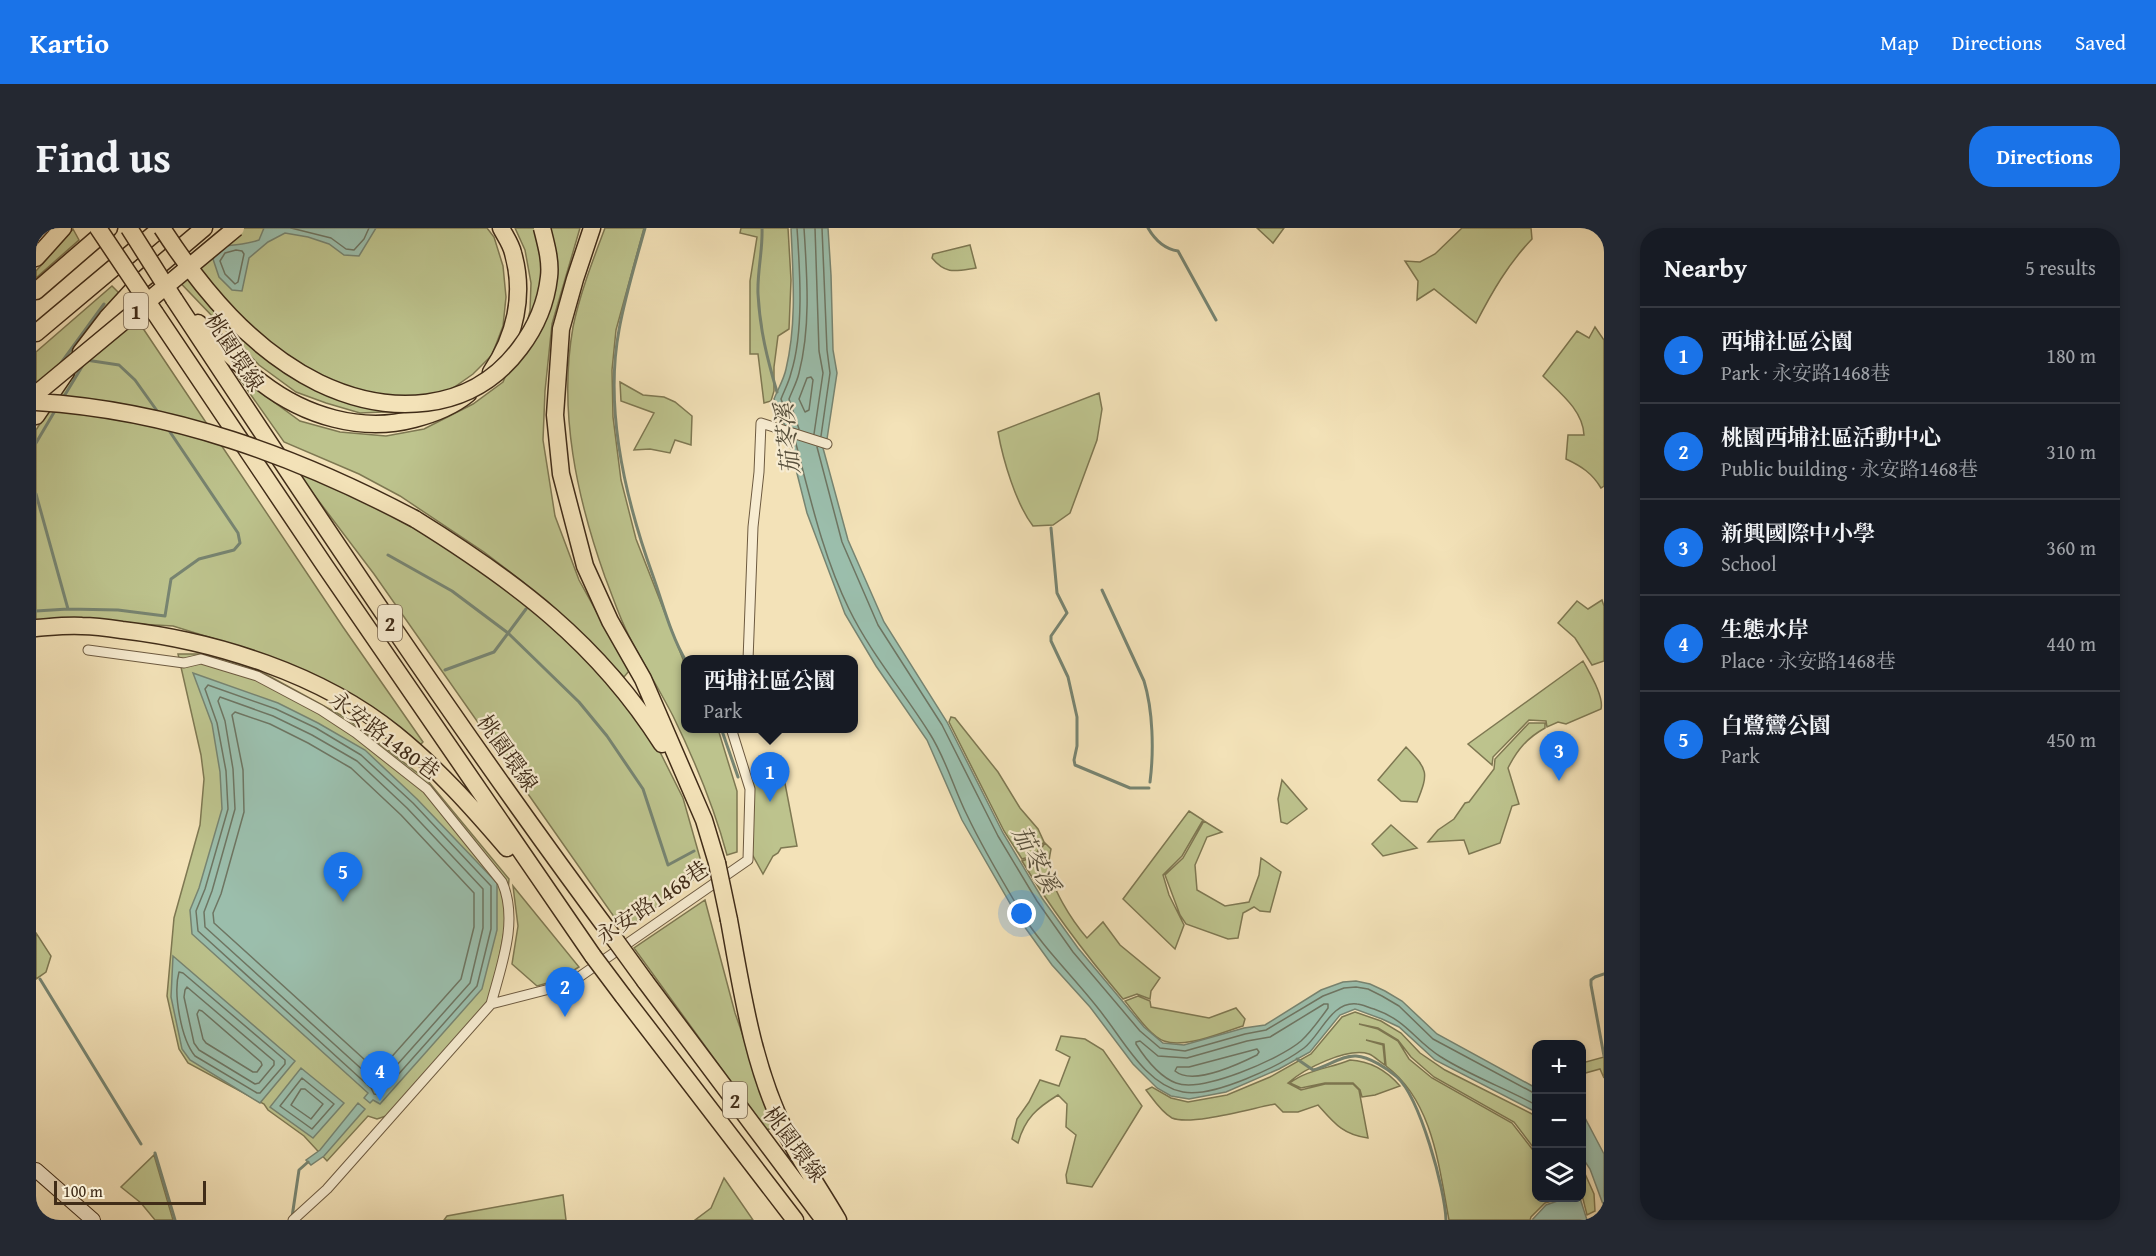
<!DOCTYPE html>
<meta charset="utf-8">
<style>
body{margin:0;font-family:"Gentium Book Plus","Noto Serif TC",serif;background:#242831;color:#f1f3f6}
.controls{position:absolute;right:18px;bottom:18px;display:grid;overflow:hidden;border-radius:12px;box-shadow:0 3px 9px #0003}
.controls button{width:54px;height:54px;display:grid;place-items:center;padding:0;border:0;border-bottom:2px solid #363941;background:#171b24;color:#f1f3f6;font:30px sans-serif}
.scale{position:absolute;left:18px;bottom:15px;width:152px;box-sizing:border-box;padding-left:6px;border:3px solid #402c18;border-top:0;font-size:16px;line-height:21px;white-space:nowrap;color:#402c18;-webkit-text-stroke:4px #f7ecd1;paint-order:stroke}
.you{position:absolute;left:986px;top:686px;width:21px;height:21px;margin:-15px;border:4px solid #fff;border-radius:50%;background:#1a73e8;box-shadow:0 0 0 9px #1a73e833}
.badge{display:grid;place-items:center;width:39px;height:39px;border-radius:50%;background:#1a73e8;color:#fff;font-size:20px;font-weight:700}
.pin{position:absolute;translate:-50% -50px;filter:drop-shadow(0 2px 3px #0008)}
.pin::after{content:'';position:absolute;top:32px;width:21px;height:18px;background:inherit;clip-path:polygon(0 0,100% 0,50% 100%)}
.popup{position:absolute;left:645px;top:427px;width:177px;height:78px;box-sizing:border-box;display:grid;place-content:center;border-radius:12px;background:#171b24;filter:drop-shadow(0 2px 4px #0005);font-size:20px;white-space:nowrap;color:#9ea1a6}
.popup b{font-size:22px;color:#f1f3f6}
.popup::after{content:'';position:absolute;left:50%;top:100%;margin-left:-12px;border:12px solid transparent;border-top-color:#171b24}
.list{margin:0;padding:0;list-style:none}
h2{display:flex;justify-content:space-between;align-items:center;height:78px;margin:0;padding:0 24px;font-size:26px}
h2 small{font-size:20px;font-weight:400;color:#9ea1a6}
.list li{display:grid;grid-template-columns:39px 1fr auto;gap:18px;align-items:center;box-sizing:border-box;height:96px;padding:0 24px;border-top:2px solid #363941}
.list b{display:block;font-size:22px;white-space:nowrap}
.list p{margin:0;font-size:20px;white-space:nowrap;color:#9ea1a6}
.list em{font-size:20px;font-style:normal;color:#9ea1a6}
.icon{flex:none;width:33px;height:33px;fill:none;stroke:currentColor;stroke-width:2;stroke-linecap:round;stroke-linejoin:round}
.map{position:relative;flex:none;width:1568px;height:992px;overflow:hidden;border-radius:24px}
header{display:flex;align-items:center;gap:36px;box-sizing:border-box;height:84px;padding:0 30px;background:#1a73e8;color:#fff}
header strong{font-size:28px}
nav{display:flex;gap:33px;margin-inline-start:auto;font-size:21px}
.intro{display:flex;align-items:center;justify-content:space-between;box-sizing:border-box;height:144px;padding:0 36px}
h1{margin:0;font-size:42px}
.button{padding:15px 27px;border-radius:24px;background:#1a73e8;color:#fff;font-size:21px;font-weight:700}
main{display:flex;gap:36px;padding:0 36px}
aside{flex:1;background:#171b24;border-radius:24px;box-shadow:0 3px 9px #0003}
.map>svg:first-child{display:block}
.green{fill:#bdc38d;stroke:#7e7852;stroke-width:1.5}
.water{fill:#9bbeac;stroke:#778471;stroke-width:1.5}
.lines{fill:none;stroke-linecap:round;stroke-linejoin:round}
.shore{stroke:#6e7562;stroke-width:1.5}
.stream{stroke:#778471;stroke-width:3}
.minor-casing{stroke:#6d5a40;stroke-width:11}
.secondary-casing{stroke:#402c18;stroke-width:16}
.motorway-casing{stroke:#402c18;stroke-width:19}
.minor{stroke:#f7ecd1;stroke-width:9}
.secondary{stroke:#f7ecd1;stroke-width:14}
.motorway{stroke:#f3e2b8;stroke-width:16}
.motorway-bridge-casing{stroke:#402c18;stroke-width:19;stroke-linecap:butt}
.motorway-bridge{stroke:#f3e2b8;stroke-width:16}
.labels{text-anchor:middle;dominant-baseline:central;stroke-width:4.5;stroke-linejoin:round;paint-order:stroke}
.shield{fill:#f7ecd1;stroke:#776650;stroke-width:1.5}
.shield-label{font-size:21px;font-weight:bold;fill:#402c18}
.street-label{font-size:22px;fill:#402c18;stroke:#f7ecd1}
.water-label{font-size:24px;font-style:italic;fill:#57503d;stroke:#f7ecd1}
</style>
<header>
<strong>Kartio</strong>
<nav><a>Map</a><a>Directions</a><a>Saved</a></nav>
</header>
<div class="intro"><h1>Find us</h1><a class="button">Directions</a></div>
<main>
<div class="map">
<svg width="1568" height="992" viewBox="0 0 1568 992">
<rect width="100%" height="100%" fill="#f3e2b8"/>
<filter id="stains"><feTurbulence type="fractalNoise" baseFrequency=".00333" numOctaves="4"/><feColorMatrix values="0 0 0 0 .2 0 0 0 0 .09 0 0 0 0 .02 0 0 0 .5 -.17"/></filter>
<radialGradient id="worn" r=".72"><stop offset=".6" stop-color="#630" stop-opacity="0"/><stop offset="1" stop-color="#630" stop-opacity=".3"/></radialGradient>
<path class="green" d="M186 0H451L458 9 467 38 470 69 467 98 456 127 437 146 417 160 371 183 324 185 290 175 260 164 223 137 134 44Z
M479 0H544L516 96 509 163 507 212 519 288 543 352 593 443 588 449 535 396 487 354 448 324 364 268 323 246 248 214 201 147 264 193 304 204 350 208 388 201 437 176 467 154 490 99 494 83 495 55 489 22Z
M569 0H608L580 102 576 142 577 189 585 252 600 311 650 439V500L682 501 701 563V624L691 627C678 579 659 533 637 488 623 461 607 435 593 408 583 389 577 369 569 349 541 270 522 184 537 99 544 65 557 32 569 0Z
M705 0H752L755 52 753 101 742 108 738 139V163L735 173 728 175 722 126H714V53L721 9 704 5Z
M1221 0H1248L1237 15Z
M1426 0H1495L1496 11C1472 36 1456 64 1440 95L1398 61 1381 72 1382 53 1369 33 1384 34 1399 26Z
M37 1 43 12 0 50V43Z
M934 17 940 40C920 43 910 47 896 30L897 26Z
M76 58 84 66 42 117 0 180V124Z
M92 78 307 399 387 514 384 517 306 462 230 427 137 398 32 392 0 394V202L41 138Z
M1559 99 1568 112V258L1565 260C1556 245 1545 238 1530 231L1532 207H1548C1547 182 1523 164 1507 148L1541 103 1553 110Z
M584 154 607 167 628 169 639 174 656 188 655 217 639 212 634 225 614 221 598 222 618 185 585 173Z
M1063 165 1066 181 1061 212 1034 285 1017 297 997 298C980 276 967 232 962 204Z
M260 243 344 280 427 329 515 397 569 448 620 516 647 570 668 644 588 703 338 346Z
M1566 372 1568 378V433L1556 437 1539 410 1522 395 1541 373 1552 381Z
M142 426H170L222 442 310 490 392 553 473 651 470 693 462 736 452 774 350 888 341 891 332 888 291 933 268 908 232 882 228 876 152 835 143 821 131 768 138 690 164 597 168 551 165 527Z
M1547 433C1554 446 1568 468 1565 481L1530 496 1522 494 1511 499 1510 493 1493 492 1457 529 1456 537 1432 516Z
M915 489 919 490 962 544 984 580 1002 601 1008 614 999 627 986 631 968 603 913 494Z
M1493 495H1509V500C1491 510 1481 522 1472 540L1483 576 1476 578 1464 615 1433 626 1428 612 1392 614 1402 602 1418 591 1429 575 1433 574 1458 541 1459 531Z
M1370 519C1392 542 1393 544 1381 574L1365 573 1342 552Z
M747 545 761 618 745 620 742 625 737 628 727 646 716 626 715 551Z
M1246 552 1271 581 1251 596 1245 594 1242 571Z
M1153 583 1167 592 1146 628 1127 647 1133 667 1148 697 1139 721 1087 671Z
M1168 593 1186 604 1171 609 1159 637 1161 662 1189 678 1213 674 1223 647 1225 630 1245 644 1234 684 1224 683 1218 679 1207 685 1202 710 1192 711 1150 696 1144 687 1129 647 1147 630Z
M1355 597 1381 620 1347 628 1336 616Z
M1009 615 1015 621C1014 626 1013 631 1013 635 1013 658 1037 694 1051 710L1067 694 1084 717 1124 750 1115 763 1114 771 1101 766 1087 771C1050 727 1016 683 986 633L1000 628Z
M477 658 543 739 522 752 501 758 476 736 482 698Z
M669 672 699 785 739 899 730 902 598 720Z
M0 705 15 728 10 744 0 751Z
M1102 768 1114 773 1115 779 1173 790 1200 780 1209 791 1207 798C1186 804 1149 821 1128 813 1115 809 1098 784 1089 773Z
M1319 784 1345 793 1365 805 1384 825 1409 842 1500 888V923L1478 894 1398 849 1375 829 1362 812 1342 800 1323 796 1342 801 1362 813 1373 831 1396 850 1476 895 1500 926V970H1527L1509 975 1495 989 1494 992H1413C1403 939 1397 873 1350 838L1348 816 1330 812 1347 817 1349 837C1344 834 1338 828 1333 826 1311 819 1268 841 1252 855L1265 862 1289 856H1317L1323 862 1332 910C1307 907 1298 895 1282 877L1262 884H1247L1239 876C1217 880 1155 898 1136 890 1125 884 1117 871 1110 862L1116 859 1135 870 1152 874 1191 867 1234 849 1275 826 1306 789Z
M1025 808 1049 811 1067 822 1106 878 1056 959 1031 955 1030 947 1040 907 1030 899 1031 876 1022 867C1001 880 989 890 982 915L976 911 981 891 993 874 1004 852 1023 858 1034 829 1020 822Z
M1568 829V850L1564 841 1546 846V835Z
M1314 832C1334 833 1351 843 1364 858L1339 867 1326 869 1324 862 1317 855H1289L1265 860 1254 855C1270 842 1295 840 1314 832Z
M118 927 137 992H119L105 975 85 959Z
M1546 939 1558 966 1559 983 1551 987 1546 967Z
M688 950 717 992H659L675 980Z
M527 967 530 992H408L411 988Z"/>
<path class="water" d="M228 0H340L323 28 308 27 293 16 272 9 249 5 232 14 213 30 206 63 196 62 183 49 177 31 185 19C199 16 210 17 223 12Z
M755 0H792L795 47 797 122 801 145 791 211 787 220 812 312 848 394 911 494 967 605 1006 670 1042 720 1108 799 1127 815 1148 817 1208 800 1229 797 1285 762 1307 754 1320 753 1334 756 1349 763 1366 773 1401 806 1500 860V884L1399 832 1363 799 1346 791 1319 781 1304 787 1274 824 1243 841 1190 864 1153 871 1135 868 1121 860 1097 836 1054 779 1016 737 983 691 926 592 891 512 840 438 809 386 771 285 749 198 738 171C742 161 748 151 750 141 761 95 757 47 755 0Z
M157 445 242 475 282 495 329 522 381 571 461 655V702L446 761 344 876 337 872 334 875 328 870 332 865 156 706 154 682 163 660 186 581 184 544 176 496Z
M137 728 259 833 224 875 154 832 146 821 135 769Z
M265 840 308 875 277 910 234 879Z
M322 875 329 881 288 928 275 937 270 932 284 922Z
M1546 887 1549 890 1568 926V979L1554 941 1546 929Z
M1530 970H1544L1551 992H1496L1510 977Z"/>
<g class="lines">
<path class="shore" d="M255 0 295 10 310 21 318 22 328 11 333 0
M200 22 206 23 208 26 202 54 199 56 189 46 184 33 189 25Z
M775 149 777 152 773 182 769 184 763 171 771 150Z
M755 198 745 171C748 163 753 154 755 145 768 104 764 43 761 0
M763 201 753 171C756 163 761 154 763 145 775 98 771 48 768 0
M778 206 787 145 783 123 779 0
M785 208 794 145 791 122 786 0
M759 212C774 269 787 328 813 381 835 426 868 464 894 506 910 531 918 561 931 587 947 621 967 654 986 686 1009 723 1042 753 1068 788 1089 815 1111 857 1147 864 1177 870 1244 838 1268 820 1285 807 1295 773 1321 776 1326 776 1333 780 1338 781 1372 793 1378 812 1405 829 1435 848 1469 860 1500 877
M781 219 806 314 842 397 906 497 962 608 1001 673 1037 724 1104 803 1124 820 1149 823 1209 806 1230 802 1287 768 1308 760 1320 759 1332 761 1346 768 1363 778 1397 811 1496 864 1500 865
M172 457 240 481 280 500 325 527 377 575 455 658V701L441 758 344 867 338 866 335 860 162 703 160 683 169 661 192 581 190 543 181 495 169 461Z
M184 469 237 488 276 507 321 533 371 580 447 661V700L434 755 344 856 341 855 169 699 168 684 176 663 199 581 197 541 189 493 182 473Z
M199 484 234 496 272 515 315 540 365 587 438 665V699L425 751 343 843 340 842 178 695 177 685 185 666 208 584 207 542 196 487Z
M143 744 147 745 249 832V836L224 865H221L159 828C145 811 137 765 143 744Z
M151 759 238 833V837L223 855 219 856 163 822 158 815 148 769 149 762Z
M1288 776H1292V780C1284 791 1275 804 1265 813 1244 831 1166 865 1140 855 1124 849 1109 830 1100 816V814L1104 813 1122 828 1151 830 1211 813 1234 809Z
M163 782 166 783 225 834 226 837 221 844H217L170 815 167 811 161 786Z
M1221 821 1223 824 1221 827C1203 836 1157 858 1139 843L1141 839H1153Z
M266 850 298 876 276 901 244 878Z
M265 861H269L287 876 275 891 255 877Z"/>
<path class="stream" d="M609 0C600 33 589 68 583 102 568 182 590 273 617 348 627 376 635 408 650 433
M726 0C727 22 721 44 722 66 724 102 731 130 741 164
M1112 0C1119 12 1128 21 1142 23L1180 92
M50 132 83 137 99 152 124 187
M25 135 68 76
M27 170 47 137
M0 215 20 181
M0 266 32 381 82 382 129 388 135 351 163 331 198 322 204 315 202 305 132 201
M1015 300 1021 365 1031 385 1015 408V413L1032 449 1041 489V518L1038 532 1039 537 1094 560H1113
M352 327 416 363 472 405 543 474 571 508 607 561 632 637 658 623
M1066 362 1108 453C1117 482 1118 523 1114 554
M0 383 32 381
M409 442 458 424 490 381
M685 500 702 549
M1568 746 1559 749 1555 752V757L1568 828
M4 751 105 916
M1261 831 1277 842C1291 839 1306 827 1320 828 1334 829 1352 841 1361 849 1384 870 1409 961 1410 992
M119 925 139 992
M256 989 263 942 272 934"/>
<defs>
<path id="minor" d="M52 422 148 435 165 431 221 448 285 482 320 505 391 561 466 654C483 693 465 738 455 776
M712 432 717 299 723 244 725 195 791 216
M257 992 291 961 455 776 533 756 712 632 714 561 695 500"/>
<path id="secondary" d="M0 942 57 992"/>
<path id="motorway" d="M556 0 539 51 525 101 519 187 525 246 549 338 574 393 607 451 668 592 681 635
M0 30 27 0
M0 63 73 0
M138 71C281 288 424 504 580 713
M119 85 289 338 557 728
M162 95C183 115 203 138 226 155 269 188 325 205 378 191 398 186 416 179 432 166
M0 105 125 0
M45 124 71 90 104 54 168 0
M455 144C479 109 489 67 477 25 475 16 469 8 465 0
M0 188 30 144
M379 291C479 353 562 415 626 516
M0 400C15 399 30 397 46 398 59 398 73 400 86 402 180 413 285 446 359 506 401 540 436 579 471 620
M693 692C706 764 717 839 750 905 765 934 785 963 802 992
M609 753 788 992
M587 768 759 992"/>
</defs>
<use href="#minor" class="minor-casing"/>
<use href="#secondary" class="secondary-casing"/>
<use href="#motorway" class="motorway-casing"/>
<use href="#minor" class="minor"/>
<use href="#secondary" class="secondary"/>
<use href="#motorway" class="motorway"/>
<defs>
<path id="motorway-bridge" d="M62 0 119 85
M93 0 138 71
M126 0C166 62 215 121 283 155 352 188 435 186 484 120 500 99 510 76 513 49 515 33 510 16 506 0
M0 166 200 0
M0 174C135 182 260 228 379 291
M681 635 693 692
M580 713 609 753
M557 728 587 768"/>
</defs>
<use href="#motorway-bridge" class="motorway-bridge-casing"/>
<use href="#motorway-bridge" class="motorway-bridge"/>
</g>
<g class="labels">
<g class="shield">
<rect x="88" y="65" width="24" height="36" rx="4.5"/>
<rect x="342" y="377" width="24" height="36" rx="4.5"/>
<rect x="687" y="854" width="24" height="36" rx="4.5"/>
</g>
<g class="shield-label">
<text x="100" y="83">1</text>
<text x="354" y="395">2</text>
<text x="699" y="872">2</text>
</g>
<g class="street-label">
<text transform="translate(199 124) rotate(57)">桃園環線</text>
<text transform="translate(349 507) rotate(37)">永安路1480巷</text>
<text transform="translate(472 525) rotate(55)">桃園環線</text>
<text transform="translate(616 674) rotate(-34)">永安路1468巷</text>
<text transform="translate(759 916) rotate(53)">桃園環線</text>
</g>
<g class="water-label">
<text transform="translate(751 211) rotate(-96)">茄苳溪</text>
<text transform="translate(1000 631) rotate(62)">茄苳溪</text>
</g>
</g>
<rect width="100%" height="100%" filter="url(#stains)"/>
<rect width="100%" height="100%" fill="url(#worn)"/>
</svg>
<div class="controls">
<button>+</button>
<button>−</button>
<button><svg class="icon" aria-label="layers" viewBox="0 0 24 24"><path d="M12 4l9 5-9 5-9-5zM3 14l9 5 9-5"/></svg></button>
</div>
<div class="scale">100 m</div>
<div class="you"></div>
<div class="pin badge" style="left:734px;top:574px">1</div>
<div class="popup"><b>西埔社區公園</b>Park</div>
<div class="pin badge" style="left:529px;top:789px">2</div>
<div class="pin badge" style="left:1523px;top:553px">3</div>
<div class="pin badge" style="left:344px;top:873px">4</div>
<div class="pin badge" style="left:307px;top:674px">5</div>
</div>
<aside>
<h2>Nearby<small>5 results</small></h2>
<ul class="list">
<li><span class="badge">1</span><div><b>西埔社區公園</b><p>Park · 永安路1468巷</p></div><em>180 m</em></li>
<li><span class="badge">2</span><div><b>桃園西埔社區活動中心</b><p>Public building · 永安路1468巷</p></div><em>310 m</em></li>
<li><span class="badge">3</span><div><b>新興國際中小學</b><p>School</p></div><em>360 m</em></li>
<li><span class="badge">4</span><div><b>生態水岸</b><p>Place · 永安路1468巷</p></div><em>440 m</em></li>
<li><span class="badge">5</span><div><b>白鷺鸞公園</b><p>Park</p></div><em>450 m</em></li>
</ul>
</aside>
</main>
